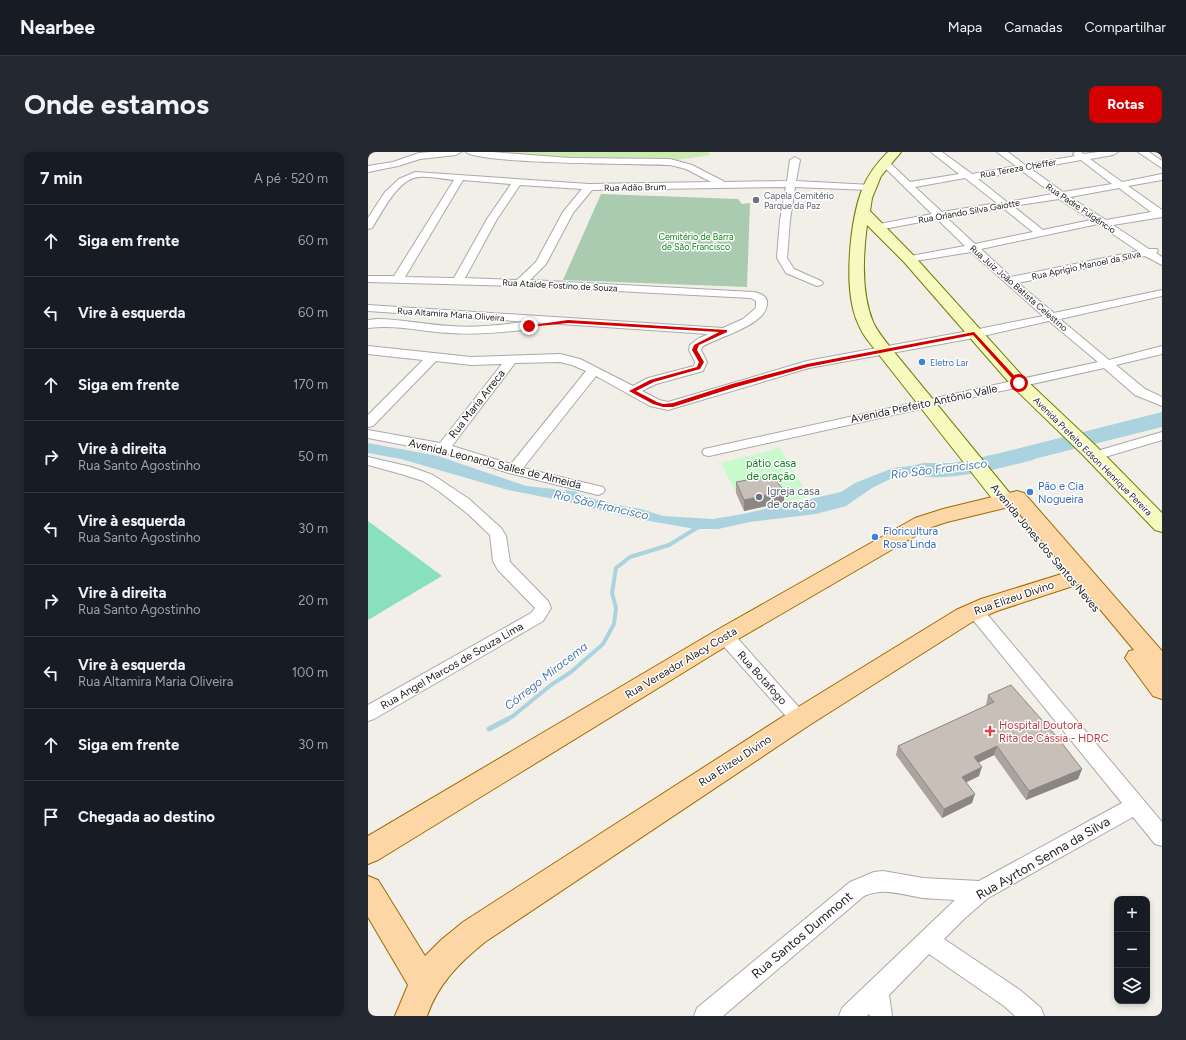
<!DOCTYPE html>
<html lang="pt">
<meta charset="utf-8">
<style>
body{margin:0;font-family:Figtree,sans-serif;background:#242831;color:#f1f3f6}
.controls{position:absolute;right:12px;bottom:12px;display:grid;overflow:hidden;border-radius:8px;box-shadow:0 2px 6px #0003}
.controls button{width:36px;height:36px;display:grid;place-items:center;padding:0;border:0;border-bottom:1px solid #363941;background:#171b24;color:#f1f3f6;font:20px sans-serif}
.stop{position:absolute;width:12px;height:12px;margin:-9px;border:3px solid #d40000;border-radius:50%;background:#fff}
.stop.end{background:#d40000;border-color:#fff;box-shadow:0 1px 4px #0008}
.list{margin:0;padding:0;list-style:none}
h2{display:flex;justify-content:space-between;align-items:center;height:52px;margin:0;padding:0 16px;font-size:17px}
h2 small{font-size:13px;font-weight:400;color:#9ea1a6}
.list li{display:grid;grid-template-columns:26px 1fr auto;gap:12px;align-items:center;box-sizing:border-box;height:72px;padding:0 16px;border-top:1px solid #363941}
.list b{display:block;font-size:15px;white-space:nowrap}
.list p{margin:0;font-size:13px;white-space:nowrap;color:#9ea1a6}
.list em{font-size:13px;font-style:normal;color:#9ea1a6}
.icon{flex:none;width:22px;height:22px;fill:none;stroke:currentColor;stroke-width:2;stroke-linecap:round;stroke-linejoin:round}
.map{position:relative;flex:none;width:794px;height:864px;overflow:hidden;border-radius:8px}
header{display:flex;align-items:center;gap:24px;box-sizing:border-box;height:56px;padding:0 20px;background:#171b24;border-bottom:1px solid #363941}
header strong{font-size:19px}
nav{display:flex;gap:22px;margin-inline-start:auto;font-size:14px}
.intro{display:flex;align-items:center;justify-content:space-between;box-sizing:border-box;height:96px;padding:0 24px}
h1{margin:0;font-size:28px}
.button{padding:10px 18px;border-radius:8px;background:#d40000;color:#fff;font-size:14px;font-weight:700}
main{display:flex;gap:24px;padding:0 24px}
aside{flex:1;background:#171b24;border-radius:8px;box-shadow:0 2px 6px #0003}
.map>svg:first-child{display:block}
.grass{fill:#cdebb0}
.cemetery{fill:#aacbaf}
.park{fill:#c8facc}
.pitch{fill:#88e0be}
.water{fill:#aad3df}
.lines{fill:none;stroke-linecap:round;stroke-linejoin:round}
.stream-far1{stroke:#aad3df;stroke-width:4}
.stream{stroke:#aad3df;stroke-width:5}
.river{fill:#aad3df;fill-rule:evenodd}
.street-casing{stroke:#a9a9a9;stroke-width:2}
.secondary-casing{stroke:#707d05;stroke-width:2}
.primary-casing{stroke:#a06b00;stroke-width:2}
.street{fill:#fff;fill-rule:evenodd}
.secondary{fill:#f7fabf;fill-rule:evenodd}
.primary{fill:#fcd6a4;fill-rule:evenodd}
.wall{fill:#aba49e}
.shaded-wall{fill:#8b8681}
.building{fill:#c7bfb8;stroke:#8b8681}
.route{fill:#d40000}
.worship-dot{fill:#6b7280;stroke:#fff;stroke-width:1.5}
.shop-dot{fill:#3f7fe0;stroke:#fff;stroke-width:1.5}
.health-dot{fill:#e0444e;stroke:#fff;stroke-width:1.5}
.labels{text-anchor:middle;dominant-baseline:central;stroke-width:3;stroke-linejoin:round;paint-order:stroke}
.far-street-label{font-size:9px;fill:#222;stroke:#fff}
.far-worship-label{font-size:9px;fill:#5b616d;stroke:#fff;text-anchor:start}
.far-park-label{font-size:9px;fill:#0c8416;stroke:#fff}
.far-shop-label{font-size:9px;fill:#366cbe;stroke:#fff;text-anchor:start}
.street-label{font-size:11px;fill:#222;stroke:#fff}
.park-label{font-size:11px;fill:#0c8416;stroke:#fff}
.shop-label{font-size:11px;fill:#366cbe;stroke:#fff;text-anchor:start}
.worship-label{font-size:11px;fill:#5b616d;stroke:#fff;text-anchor:start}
.health-label{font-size:11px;fill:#be3a42;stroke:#fff;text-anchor:start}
.water-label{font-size:12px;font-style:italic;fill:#4a7aab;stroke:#fff}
.near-street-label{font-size:13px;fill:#222;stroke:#fff}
</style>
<header>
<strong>Nearbee</strong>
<nav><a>Mapa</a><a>Camadas</a><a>Compartilhar</a></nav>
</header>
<div class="intro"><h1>Onde estamos</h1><a class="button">Rotas</a></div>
<main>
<aside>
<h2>7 min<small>A pé · 520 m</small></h2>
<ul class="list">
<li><svg class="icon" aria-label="ahead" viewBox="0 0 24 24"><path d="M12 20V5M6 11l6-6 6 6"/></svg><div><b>Siga em frente</b></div><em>60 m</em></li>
<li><svg class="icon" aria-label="left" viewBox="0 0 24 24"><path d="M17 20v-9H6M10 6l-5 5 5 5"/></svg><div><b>Vire à esquerda</b></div><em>60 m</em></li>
<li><svg class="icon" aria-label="ahead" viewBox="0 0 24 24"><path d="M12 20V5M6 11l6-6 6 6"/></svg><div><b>Siga em frente</b></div><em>170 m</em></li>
<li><svg class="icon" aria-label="right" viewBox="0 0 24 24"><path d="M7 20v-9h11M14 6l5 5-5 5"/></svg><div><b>Vire à direita</b><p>Rua Santo Agostinho</p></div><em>50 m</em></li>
<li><svg class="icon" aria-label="left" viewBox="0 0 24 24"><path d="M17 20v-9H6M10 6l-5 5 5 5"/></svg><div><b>Vire à esquerda</b><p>Rua Santo Agostinho</p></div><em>30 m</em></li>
<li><svg class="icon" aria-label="right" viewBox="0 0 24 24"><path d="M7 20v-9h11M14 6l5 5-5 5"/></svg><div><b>Vire à direita</b><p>Rua Santo Agostinho</p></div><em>20 m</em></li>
<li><svg class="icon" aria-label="left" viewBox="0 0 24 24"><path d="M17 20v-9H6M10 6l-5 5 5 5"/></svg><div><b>Vire à esquerda</b><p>Rua Altamira Maria Oliveira</p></div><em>100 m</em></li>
<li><svg class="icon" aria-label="ahead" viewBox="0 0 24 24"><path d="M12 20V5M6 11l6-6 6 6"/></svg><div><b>Siga em frente</b></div><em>30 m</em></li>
<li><svg class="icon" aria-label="arrive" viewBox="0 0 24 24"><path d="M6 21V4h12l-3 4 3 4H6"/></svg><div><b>Chegada ao destino</b></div></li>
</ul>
</aside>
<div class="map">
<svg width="794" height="864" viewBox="0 0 794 864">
<rect width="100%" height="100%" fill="#f2efe9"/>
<path class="grass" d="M112 0H340L342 3 316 7 297 9 182 7Z"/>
<path class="cemetery" d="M233 42 370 47 374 52 382 51 379 135 195 128Z"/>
<path class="park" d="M412 296 441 345 416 350 406 335 401 334 368 341 353 311Z"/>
<path class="pitch" d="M0 369 74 424 0 468Z"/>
<path class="water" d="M794 260V275L630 316 620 304Z
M0 291 70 304 158 334 206 339 219 345 245 352 273 357 295 364 345 367 375 362 473 340 487 331 525 316 551 313 565 316 584 312 590 319 565 325 544 322 530 323 504 336 478 354 448 362 382 370 350 377H327L259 365 201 350 140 338 33 307 0 301Z"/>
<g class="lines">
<path class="stream-far1" d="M138 568 145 564 183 533 203 520 235 492 246 472 248 456 244 441 248 416 262 405 301 393 332 374"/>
<path class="stream" d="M121 577 140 567"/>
<path class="river" d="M657 296 665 298 668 303 665 308C634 316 578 331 547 323L544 318 547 313 555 311H585Z"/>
<defs>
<path id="street" d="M63 0H93L88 3 52 7 30 14 0 20V14L25 10 51 1Z
M98 0H124L202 6 302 7 324 13 357 30 419 29 422 8 427 5 432 8 428 29 504 33 506 35 504 37 501 38 427 35 422 68 419 106 426 117 453 129 455 131 453 133 449 134 418 121 409 106 412 68 418 35 224 38 205 61 178 112 162 128 385 140C392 141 400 144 399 152 398 174 349 185 334 195L333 198 339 210 335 219 288 232 274 239 291 248 300 250 439 209 606 178 675 164 603 100 541 110 537 109 536 107 537 105 597 94 569 67 510 78 506 77 505 75 506 73 564 62 513 12 511 10 513 8H519L542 30 591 22 563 0H574L604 22 648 14 629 0H640L657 13 707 4 705 2 707 0H713L716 2 730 0H750L745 3 722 7 754 30 794 22V28L760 34 794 58V65L745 73 781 97H789L790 99 788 101 794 105V113L777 104 650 131 686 161 794 138V144L692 167 741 208 794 194V202L748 213 777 237 794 245V254L767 243 736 216 341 304 336 303 334 300 336 297 341 296 730 210 681 169 606 186 441 216 300 258 282 254 228 224 155 316 235 335 237 338 235 341 230 343 141 321 73 300 0 286V278L72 291 134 212 103 213 68 209 5 274 0 275V263L55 208 0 202V194L103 205 192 202 212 207 265 234 280 226 326 214 327 210 321 198 322 193 331 186 341 182 0 159V153L355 176 375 167 388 156V149L383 146 152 134 0 130V124H26L86 28C75 27 62 24 51 25 30 26 14 61 4 76L0 77V66L17 40 31 27 47 20 221 32 343 30 318 17 302 13C275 12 110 12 98 0ZM713 8 744 32 695 40 663 17ZM654 19 685 42 639 50 610 27ZM597 26 629 51 574 60 547 35ZM95 28 143 32 119 67 86 126 37 125ZM152 33 214 37 195 60 168 110 149 128 97 126 129 67ZM751 36 783 60 738 68 702 45ZM691 47 723 68 675 78 645 54ZM635 56 665 80 607 92 579 66ZM730 72 770 99 643 125 613 97ZM192 210 204 213 218 219 143 312 84 294 147 211Z
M770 0H781L794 9V16Z
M9 167C34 167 58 173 83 174 107 176 132 173 156 170L160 171 162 174 160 177 156 178C132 180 107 183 82 181 55 180 28 172 0 176V168Z
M794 280V288L727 308 722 307 720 304 722 301Z
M0 305 43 315 65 323 101 347 133 376 138 384 142 410 180 449 183 456 175 469 6 567 0 569V553L163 461 167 456 130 418 125 409 122 383 100 362 72 340 55 329 33 322 0 313Z
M607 453 613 455 794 670V694L787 692 765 665 620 746 596 767 576 787 652 838 673 856 676 864H647L636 854 561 802 521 843 524 864H502L501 862 499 864H471L474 856 587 748C576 747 565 747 555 746 533 743 518 735 496 744L355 864H326L329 856 482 730 506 720 515 719 555 726 611 729 754 651 601 463 599 459 601 455Z
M357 478 363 479 437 562 440 567 437 572 431 575 425 572 351 489 349 484 351 479Z"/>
<path id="secondary" d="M520 0H533L513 24 504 46 502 59 546 104 657 227 728 294 794 361V380L787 378 714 302 645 235 536 110 499 73C495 103 493 141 505 170 509 179 516 187 522 195L644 344 647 349 644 354 637 356 630 354 501 190C496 184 492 177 489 169 475 136 482 67 495 35 501 21 510 10 520 0Z"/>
<path id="primary" d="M649 339 656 341 794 499V547L785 544 757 506 761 499 766 498 711 432 629 459 604 470 440 574 117 790C91 811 70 832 59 864H27L40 833 0 765V724L10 728 57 804 73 788 95 770 422 560 588 458 613 447 700 420 645 354 579 370 561 376 365 490 10 708 0 712V684L349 478 547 366 575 357Z"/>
</defs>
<use href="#street" class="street-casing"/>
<use href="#secondary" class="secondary-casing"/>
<use href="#primary" class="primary-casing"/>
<use href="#street" class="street"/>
<use href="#secondary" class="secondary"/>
<use href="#primary" class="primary"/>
</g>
<path class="wall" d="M368 330 416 339V350L376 359 368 341Z
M620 543 714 617 710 627 658 648 626 603 610 611 611 624 598 630 604 651 574 666 528 603 530 594 618 554V553Z"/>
<path class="shaded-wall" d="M416 339V350L376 359V348Z
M629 594 626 603 603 614 606 605Z
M614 615 611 624 591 634 594 625Z
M714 617 710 627 658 648 661 639Z
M607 642 604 651 574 666 576 657Z"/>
<path class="building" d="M401 324 406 325 416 339 376 348 368 330Z
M643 533 689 585 714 617 661 639 629 594 606 605 614 615 594 625 607 642 576 657 530 594 626 550 620 543Z"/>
<path class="route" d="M200 168 359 178V180L331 193 329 198 336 210 332 217 286 230 268 239 289 250 295 252 305 251 364 232 439 212 606 180 653 231 649 232 605 183 440 215 368 235 305 255H295L285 252 261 239 282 228 329 215 331 210 324 198 326 193 351 180 200 171 161 175 158 174Z"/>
<g class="worship-dot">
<circle cx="388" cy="48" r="4"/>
<circle cx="391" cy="345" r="4"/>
</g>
<g class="shop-dot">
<circle cx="554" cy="210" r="4"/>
<circle cx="662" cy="340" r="4"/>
<circle cx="507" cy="385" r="4"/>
</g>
<path class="health-dot" d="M620 573h4v4h4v4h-4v4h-4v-4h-4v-4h4z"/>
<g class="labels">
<g class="far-street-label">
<text transform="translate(650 16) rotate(-10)">Rua Tereza Cheffer</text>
<text transform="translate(267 35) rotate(-1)">Rua Adão Brum</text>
<text transform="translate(713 56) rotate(34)">Rua Padre Fulgêncio</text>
<text transform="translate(601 59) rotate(-10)">Rua Orlando Silva Gaiotte</text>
<text transform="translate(718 113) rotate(-12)">Rua Aprígio Manoel da Silva</text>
<text transform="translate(192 133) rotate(3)">Rua Ataíde Fostino de Souza</text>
<text transform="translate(651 136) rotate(41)">Rua Juiz João Batista Celestino</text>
<text transform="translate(83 162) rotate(4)">Rua Altamira Maria Oliveira</text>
<text transform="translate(725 304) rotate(45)">Avenida Prefeito Edson Henrique Pereira</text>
</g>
<g class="far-worship-label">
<text x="396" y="43">Capela Cemitério<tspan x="396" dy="10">Parque da Paz</tspan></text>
</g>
<g class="far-park-label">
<text x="328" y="84">Cemitério de Barra<tspan x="328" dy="10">de São Francisco</tspan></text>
</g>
<g class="far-shop-label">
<text x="562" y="210">Eletro Lar</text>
</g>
<g class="street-label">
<text transform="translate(109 252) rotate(-52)">Rua Maria Arreca</text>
<text transform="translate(556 252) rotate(-12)">Avenida Prefeito Antônio Valle</text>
<text transform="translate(127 312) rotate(14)">Avenida Leonardo Salles de Almeida</text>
<text transform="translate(677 396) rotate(50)">Avenida Jones dos Santos Neves</text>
<text transform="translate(646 446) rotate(-19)">Rua Elizeu Divino</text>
<text transform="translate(313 511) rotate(-31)">Rua Vereador Alacy Costa</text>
<text transform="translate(84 514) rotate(-30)">Rua Angel Marcos de Souza Lima</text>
<text transform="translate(394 526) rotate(48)">Rua Botafogo</text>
<text transform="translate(367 609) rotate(-33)">Rua Elizeu Divino</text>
</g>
<g class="park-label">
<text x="403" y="311">pátio casa<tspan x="403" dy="13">de oração</tspan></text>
</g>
<g class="shop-label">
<text x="670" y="334">Pão e Cia<tspan x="670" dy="13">Nogueira</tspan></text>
<text x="515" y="379">Floricultura<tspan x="515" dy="13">Rosa Linda</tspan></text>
</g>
<g class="worship-label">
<text x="399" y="339">Igreja casa<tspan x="399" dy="13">de oração</tspan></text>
</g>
<g class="health-label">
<text x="631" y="573">Hospital Doutora<tspan x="631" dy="13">Rita de Cássia - HDRC</tspan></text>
</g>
<g class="water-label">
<text transform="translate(571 317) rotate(-7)">Rio São Francisco</text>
<text transform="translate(233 353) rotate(13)">Rio São Francisco</text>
<text transform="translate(178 524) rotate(-38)">Córrego Miracema</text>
</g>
<g class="near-street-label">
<text transform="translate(675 706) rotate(-30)">Rua Ayrton Senna da Silva</text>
<text transform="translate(434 783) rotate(-40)">Rua Santos Dummont</text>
</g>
</g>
</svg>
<div class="controls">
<button>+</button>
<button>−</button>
<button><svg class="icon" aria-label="layers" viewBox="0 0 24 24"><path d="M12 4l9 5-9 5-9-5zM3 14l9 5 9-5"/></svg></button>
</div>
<div class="stop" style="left:651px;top:231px"></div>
<div class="stop end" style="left:161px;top:174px"></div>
</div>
</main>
